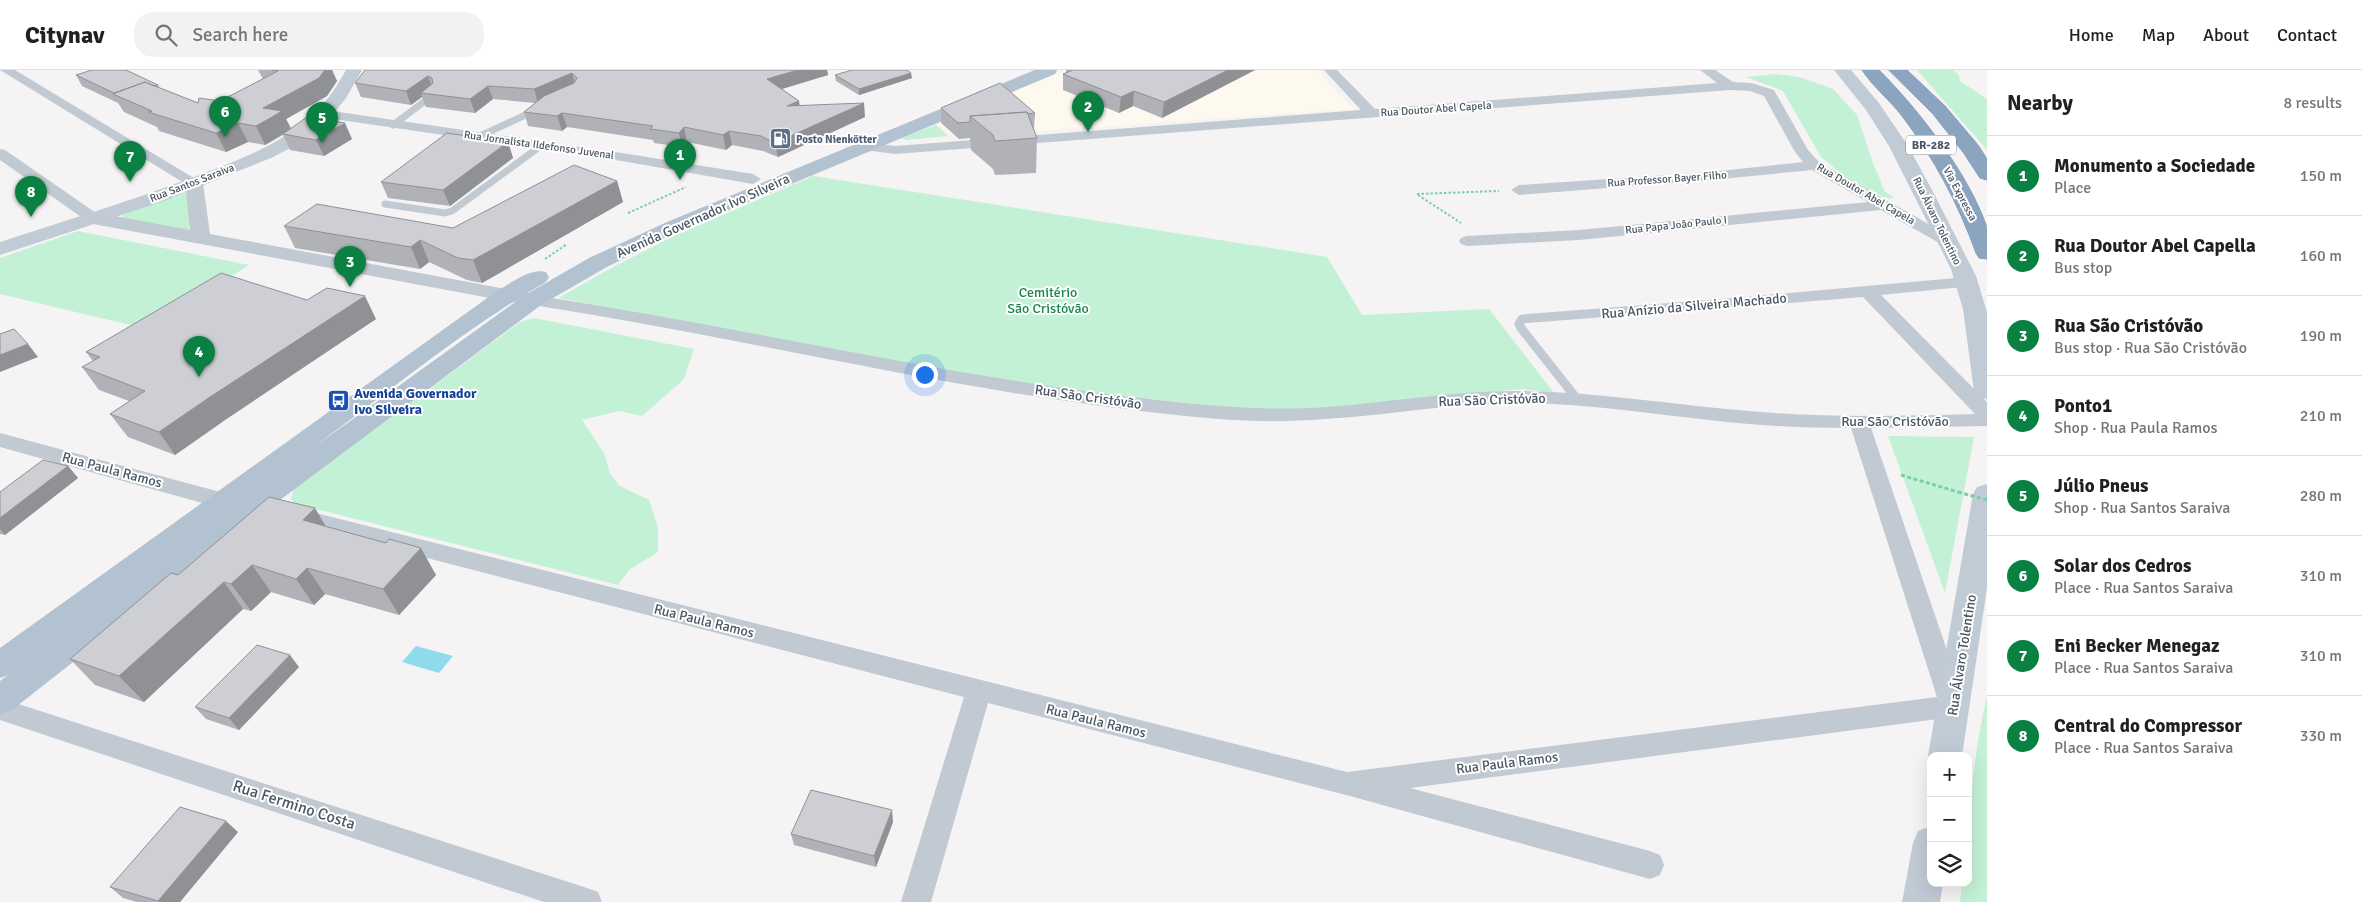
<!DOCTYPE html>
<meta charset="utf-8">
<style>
body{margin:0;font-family:Signika,sans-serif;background:#f2f2f2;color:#202124}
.controls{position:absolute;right:15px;bottom:15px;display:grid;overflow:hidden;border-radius:10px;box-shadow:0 5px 20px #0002}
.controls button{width:45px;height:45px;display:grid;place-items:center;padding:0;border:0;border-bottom:1px solid #e0e0e0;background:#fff;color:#202124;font:25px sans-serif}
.you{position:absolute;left:924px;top:304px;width:18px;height:18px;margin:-12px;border:4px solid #fff;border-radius:50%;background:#1a73e8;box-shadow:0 0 0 8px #1a73e833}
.badge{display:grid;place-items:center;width:32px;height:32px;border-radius:50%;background:#0b8043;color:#fff;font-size:16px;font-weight:700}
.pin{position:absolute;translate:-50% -41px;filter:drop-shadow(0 1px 2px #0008)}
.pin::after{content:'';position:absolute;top:26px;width:18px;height:15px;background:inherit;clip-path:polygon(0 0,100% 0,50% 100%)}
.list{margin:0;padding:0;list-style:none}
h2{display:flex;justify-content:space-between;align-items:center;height:65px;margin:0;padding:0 20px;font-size:21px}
h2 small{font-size:16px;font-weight:400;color:#757577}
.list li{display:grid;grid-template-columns:32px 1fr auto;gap:15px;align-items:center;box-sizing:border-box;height:80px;padding:0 20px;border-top:1px solid #e0e0e0}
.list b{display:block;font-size:19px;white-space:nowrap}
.list p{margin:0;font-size:16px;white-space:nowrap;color:#757577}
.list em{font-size:16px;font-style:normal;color:#757577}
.icon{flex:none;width:28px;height:28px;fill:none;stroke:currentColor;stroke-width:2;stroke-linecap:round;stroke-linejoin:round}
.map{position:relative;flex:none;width:1987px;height:832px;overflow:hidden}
header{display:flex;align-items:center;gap:30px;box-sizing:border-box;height:70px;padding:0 25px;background:#fff;border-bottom:1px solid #e0e0e0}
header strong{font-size:24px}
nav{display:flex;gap:28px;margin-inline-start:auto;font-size:18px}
.search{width:350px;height:45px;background:#f2f2f2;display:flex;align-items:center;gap:12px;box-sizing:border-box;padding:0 18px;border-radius:20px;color:#757577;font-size:19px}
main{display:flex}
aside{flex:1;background:#fff}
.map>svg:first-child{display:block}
.commercial{fill:#fdf9ef}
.green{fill:#c3f1d5}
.water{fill:#90daee}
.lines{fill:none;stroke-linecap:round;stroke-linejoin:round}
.motorway-casing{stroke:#7690ad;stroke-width:1}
.path-far1{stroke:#7ad0a6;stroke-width:2;stroke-dasharray:2.5 2;stroke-linecap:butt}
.path{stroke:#7ad0a6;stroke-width:3;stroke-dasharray:4 2.5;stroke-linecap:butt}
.service-far1{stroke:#c1cad2;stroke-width:7}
.service{stroke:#c1cad2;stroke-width:9}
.minor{fill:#c1cad2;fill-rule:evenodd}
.tertiary{fill:#c1cad2;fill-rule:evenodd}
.secondary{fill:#c1cbd6;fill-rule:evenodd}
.primary{fill:#b3c2d1;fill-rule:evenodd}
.motorway{fill:#8ba5c1;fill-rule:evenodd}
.path-bridge{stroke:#7ad0a6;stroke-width:3;stroke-dasharray:4 2.5;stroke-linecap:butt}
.wall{fill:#b0b2b7}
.shaded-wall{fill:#909195}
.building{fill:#cdcfd5;stroke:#909195}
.labels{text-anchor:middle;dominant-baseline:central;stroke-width:4;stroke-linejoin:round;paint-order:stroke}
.far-street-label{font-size:11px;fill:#4a5661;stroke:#fff}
.far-service-label{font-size:11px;font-weight:bold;fill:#4e5e75;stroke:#fff;text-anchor:start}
.shield{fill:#fff;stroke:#808990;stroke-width:1}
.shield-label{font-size:12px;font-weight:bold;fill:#4a5661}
.street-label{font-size:14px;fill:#4a5661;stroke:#fff}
.park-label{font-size:14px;fill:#17864f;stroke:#fff}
.transit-label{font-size:14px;font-weight:bold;fill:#164399;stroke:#fff;text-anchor:start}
.near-street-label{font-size:16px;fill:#4a5661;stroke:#fff}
</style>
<header>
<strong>Citynav</strong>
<div class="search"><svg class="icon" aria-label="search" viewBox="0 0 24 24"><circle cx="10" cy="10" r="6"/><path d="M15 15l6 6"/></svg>Search here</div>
<nav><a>Home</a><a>Map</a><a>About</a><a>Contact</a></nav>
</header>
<main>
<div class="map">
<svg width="1987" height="832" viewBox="0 0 1987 832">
<rect width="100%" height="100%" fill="#f5f3f3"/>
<path class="commercial" d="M1066 0H1317L1353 39 954 67 938 53Z"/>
<path class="green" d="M1917 0H1953L1959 5 1960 11 1987 29V80Z
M1776 4 1799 7 1833 19 1857 45 1873 93 1885 122 1894 127 1890 129 1874 123 1845 107 1821 87 1783 21 1746 7Z
M936 55 948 66 906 70 902 68Z
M813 106 1327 187 1362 245 1489 239 1554 323 1521 319 1310 341 1235 338 1042 318 558 228 615 196 674 166Z
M189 122 191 124 189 159 183 162 124 150 122 147 125 142Z
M78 161 249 195 147 259 0 224V188Z
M534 248 694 279 684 309 642 346 619 341 582 350 604 383 610 404 620 416 649 430 658 457V482L629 500 618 515 296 434 291 429 294 419 520 252Z
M1888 366 1974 367 1945 523Z
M1987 626V832H1960L1962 813H1968C1968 747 1972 691 1987 626Z"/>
<path class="water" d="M416 576 453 586 439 603 402 592Z"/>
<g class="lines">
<defs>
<path id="motorway" d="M1862 0H1879C1918 39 1968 103 1986 155 1987 165 1987 179 1987 189L1979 188 1976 183C1958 133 1934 88 1902 46 1890 30 1873 17 1862 0Z
M1889 0H1907L1945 36 1978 75 1987 89V110L1980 108 1963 82 1933 44Z"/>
</defs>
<use href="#motorway" class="motorway-casing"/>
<path class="path-far1" d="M1417 124 1499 121
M1418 125 1461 153
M628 143 686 117
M545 189 567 174"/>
<path class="path" d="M1901 405 1958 422"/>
<path class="service-far1" d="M393 55 433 25
M478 67 536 40
M385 134 445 143 452 141 542 75"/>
<path class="service" d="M1577 329 1521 258 1519 254 1522 249 1766 230"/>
<path class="minor" d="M0 0H15L202 113 199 116H189Z
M1324 0H1337L1375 39 1717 13 1700 0H1715L1733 12 1751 13 1774 20 1808 80 1819 92 1953 168 1955 171 1953 174H1941L1881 140 1579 170 1467 176 1461 174 1459 171 1461 168 1467 166 1579 160 1868 132 1812 100 1711 110 1519 125 1511 120 1519 115 1711 102 1803 92 1795 82 1764 26 1750 21 1730 20 895 84 864 80 857 76 864 72 895 76 1361 40Z
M325 40 622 83 753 104 761 109 753 114 622 91 320 47 318 44Z
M0 79 5 80 99 145 101 148 99 151H87L0 90Z
M1967 207 1973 208 1976 212 1973 216 1881 225 1987 332V356L1871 358 1966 636 1962 644 1953 647 1410 718 1650 781 1660 785 1664 795 1660 805 1650 809 1350 726 988 633 931 832H901L964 627 296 454 288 452 285 446 288 440 296 438 1347 702 1937 627 1851 358C1806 358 1762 356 1718 351 1653 344 1589 334 1525 333 1458 332 1392 345 1325 349 1278 353 1232 351 1185 346 965 324 751 269 533 235L527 234 524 230 527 226 533 225C745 257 954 309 1167 331 1220 337 1274 341 1327 337 1393 332 1458 320 1524 321 1599 322 1674 335 1749 341 1824 348 1900 346 1975 344L1863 227 1766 235 1760 234 1757 230 1760 226 1766 225Z
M0 363 224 423 232 426 235 431 232 436 224 439 0 377Z
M0 628 587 818 598 822 602 832H544L0 650Z"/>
<path class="tertiary" d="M194 107 201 109 203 113 210 164 528 223 536 224 539 229 536 234 528 235 93 154 86 152 83 148 86 144 93 142 190 160 185 113 187 109Z"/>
<path class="secondary" d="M346 0H362L346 28 328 50 298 74 271 88 164 131 0 185V172C64 151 128 132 191 108 232 93 276 77 309 48 325 35 336 18 346 0Z
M1834 0H1851L1879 33 1908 76 1931 118 1976 206 1987 242V329L1978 327 1974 321 1963 239 1951 199 1889 76 1866 40Z
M1987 414V518L1962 686H1931V692L1928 686 1973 424 1977 417Z
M1931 756V813H1943L1940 832H1902L1913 773 1918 761Z"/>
<path class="primary" d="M1035 0H1057L1055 4 681 160 605 198 541 235 264 442 12 640 0 644V611L8 605 0 608V578L497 221C512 213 529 198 546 202L549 207 546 212C464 259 390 321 314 377L525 225 589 188 667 152Z"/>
<use href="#motorway" class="motorway"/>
<path class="path-bridge" d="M1958 422 1987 430"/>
</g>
<path class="wall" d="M258 0H332L337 11 327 26 286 49 291 58 352 69 324 86 290 80 283 65 265 75 248 72 226 82 159 61 157 57 124 42 118 33 82 16 76 5 158 15 160 18 198 33 220 31 263 9Z
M365 0H827L828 5 781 19 799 31V36L865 47 778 87 763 81 732 75 726 80 687 72 682 77 654 73 653 70 567 57 562 61 528 56 524 42 535 33 493 29 475 43 426 37 422 27 411 35 361 27 355 13Z
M1066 0H1255L1162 48 1133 36 1119 43 1063 20V4L1066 3Z
M835 5 912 8 859 25 836 11Z
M941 38 1035 43 1034 59H1033L1037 68 1036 103 995 105 993 99 971 80 970 68 959 69 941 53Z
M508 72 513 88 450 136 388 128 381 112Z
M617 111 623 132 482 213 467 210 429 192 420 199 295 178 284 156 453 158Z
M307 230 376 249 225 350 175 385 128 367 110 344 129 331 99 320 82 297 93 291 86 282Z
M68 396 78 408 5 465 0 464V422Z
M326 456 436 505 399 545 325 524 314 535 271 522 251 541 243 539 144 632 95 615 70 589 178 505Z
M299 597 239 660 206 649 195 637Z
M893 752 876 797 794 775 791 764Z
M238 762 180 832H137L123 828 110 817Z"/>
<path class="shaded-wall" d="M325 0H332L337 11 327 26 286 49 291 59 265 75 256 56 263 38Z
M798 0H827L828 5 769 23 767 9Z
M1228 0H1255L1162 48 1164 32Z
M572 3 576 17 538 33 534 19Z
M911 3 912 8 859 25V19Z
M428 6 433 20 421 23 422 27 411 35 406 21Z
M488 16 493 29 475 43 470 29Z
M1134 21 1133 36 1119 43 1121 27Z
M799 31 801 45 787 36Z
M864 33 865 47 778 87 775 73Z
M562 43 567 57 562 61 557 46Z
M238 53 248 72 226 82 216 63Z
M345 53 352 69 324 86 316 70Z
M684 57 687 72 682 77 679 63Z
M729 61 732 75 726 80 723 65Z
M508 72 513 88 450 136 443 120Z
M617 111 623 132 482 213 473 190Z
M420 170 429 192 420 199 411 177Z
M365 226 376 249 225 350 175 385 159 362 210 327Z
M28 274 38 287 0 302V285Z
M68 396 78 408 5 465 0 459V448Z
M315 438 331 465 303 450Z
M421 478 436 505 399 545 383 519Z
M252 495 271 522 251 541 231 514Z
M307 498 325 524 314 535 296 509Z
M224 512 243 539 144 632 119 606Z
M290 585 299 597 239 660 229 648Z
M892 740 893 752 876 797 874 786Z
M226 751 238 762 180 832H159L158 831Z"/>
<path class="building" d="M92 0H126L158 15 154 16 145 12 114 23 76 5Z
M272 0H325L319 8 263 38 282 41 272 47 256 56 238 53 216 63 148 42 152 41 113 24 145 12 198 33 199 28 220 31 278 1Z
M365 0H798L767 9 799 31 787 36 864 33 775 73 761 66 729 61 723 65 684 57 679 63 650 59 653 56 562 43 557 46 524 42 544 26 574 13 577 8 572 3 534 19 488 16 470 29 421 23 433 13 432 8 428 6 406 21 355 13Z
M852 0H907L911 3 859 19 835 5Z
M1073 0H1228L1164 32 1134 21 1121 27 1063 4Z
M1000 13 1035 43 1028 44 1027 42 970 46V52L958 53 941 38Z
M1027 42 1037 68 995 71 993 65 970 46Z
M307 47 345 53 316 70 283 64Z
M447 63 508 72 443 120 381 112Z
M574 95 617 111 473 190 458 188 420 170 411 177 284 156 317 134 453 158Z
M221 203 307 230 327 218 365 226 210 327 159 362 110 344 145 321 82 297 100 287 86 282Z
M14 259 28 274 0 285V264Z
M43 390 68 396 0 448V422Z
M269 427 315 438 303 450 386 473 389 469 421 478 383 519 307 498 296 509 252 495 231 514 224 512 119 606 70 589 171 503 178 505Z
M257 575 290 585 229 648 195 637Z
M811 720 892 740 874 786 791 764Z
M180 737 226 751 158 831 110 817Z"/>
<defs>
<symbol id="fuel-square" viewBox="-11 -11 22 22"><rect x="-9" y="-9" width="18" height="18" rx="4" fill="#5c6f8a" stroke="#fff"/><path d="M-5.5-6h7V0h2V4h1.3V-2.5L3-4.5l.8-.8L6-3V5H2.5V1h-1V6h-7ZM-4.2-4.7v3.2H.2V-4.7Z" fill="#fff"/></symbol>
<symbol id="bus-square" viewBox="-11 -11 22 22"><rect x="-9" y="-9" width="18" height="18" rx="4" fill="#1a4fb4" stroke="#fff"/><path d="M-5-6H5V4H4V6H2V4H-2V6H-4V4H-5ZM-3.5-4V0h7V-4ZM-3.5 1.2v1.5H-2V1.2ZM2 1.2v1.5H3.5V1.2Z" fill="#fff"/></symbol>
</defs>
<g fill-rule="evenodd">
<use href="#fuel-square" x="768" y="56" width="25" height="25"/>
<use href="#bus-square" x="326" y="318" width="25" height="25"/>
</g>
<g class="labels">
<g class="far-street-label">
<text transform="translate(1436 39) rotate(-4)">Rua Doutor Abel Capela</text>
<text transform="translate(539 75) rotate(8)">Rua Jornalista Ildefonso Juvenal</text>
<text transform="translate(1667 109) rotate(-4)">Rua Professor Bayer Filho</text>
<text transform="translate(192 113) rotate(-21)">Rua Santos Saraiva</text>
<text transform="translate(1866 124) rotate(30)">Rua Doutor Abel Capela</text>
<text transform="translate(1960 124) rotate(62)">Via Expressa</text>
<text transform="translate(1937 151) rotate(64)">Rua Álvaro Tolentino</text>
<text transform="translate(1676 155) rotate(-6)">Rua Papa João Paulo I</text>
</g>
<g class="far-service-label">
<text x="796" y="69">Posto Nienkötter</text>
</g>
<rect class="shield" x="1906" y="65.5" width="50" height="19" rx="4"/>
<g class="shield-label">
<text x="1931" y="75">BR-282</text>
</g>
<g class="street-label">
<text transform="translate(703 146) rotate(-24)">Avenida Governador Ivo Silveira</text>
<text transform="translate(1694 236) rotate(-5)">Rua Anízio da Silveira Machado</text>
<text transform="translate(1088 327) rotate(8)">Rua São Cristóvão</text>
<text transform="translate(1492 330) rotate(-2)">Rua São Cristóvão</text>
<text x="1895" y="351">Rua São Cristóvão</text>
<text transform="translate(112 400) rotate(15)">Rua Paula Ramos</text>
<text transform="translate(704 551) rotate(14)">Rua Paula Ramos</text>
<text transform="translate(1962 585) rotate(-81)">Rua Álvaro Tolentino</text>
<text transform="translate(1096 651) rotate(14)">Rua Paula Ramos</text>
<text transform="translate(1507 693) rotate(-7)">Rua Paula Ramos</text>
</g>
<g class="park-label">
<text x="1048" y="222">Cemitério<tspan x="1048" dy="16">São Cristóvão</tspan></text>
</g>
<g class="transit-label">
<text x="354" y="323">Avenida Governador<tspan x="354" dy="16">Ivo Silveira</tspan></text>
</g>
<g class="near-street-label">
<text transform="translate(294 735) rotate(18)">Rua Fermino Costa</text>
</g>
</g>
</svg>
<div class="controls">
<button>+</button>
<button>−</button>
<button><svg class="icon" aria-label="layers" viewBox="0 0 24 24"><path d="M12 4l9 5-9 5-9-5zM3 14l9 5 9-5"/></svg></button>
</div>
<div class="you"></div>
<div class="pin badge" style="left:680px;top:110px">1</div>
<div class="pin badge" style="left:1088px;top:62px">2</div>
<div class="pin badge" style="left:350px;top:217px">3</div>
<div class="pin badge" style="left:199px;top:307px">4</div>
<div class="pin badge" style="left:322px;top:73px">5</div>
<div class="pin badge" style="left:225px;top:67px">6</div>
<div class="pin badge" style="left:130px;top:112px">7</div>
<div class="pin badge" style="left:31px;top:147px">8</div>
</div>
<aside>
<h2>Nearby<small>8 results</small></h2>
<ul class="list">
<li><span class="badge">1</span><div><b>Monumento a Sociedade</b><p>Place</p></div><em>150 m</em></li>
<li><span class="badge">2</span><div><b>Rua Doutor Abel Capella</b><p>Bus stop</p></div><em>160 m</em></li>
<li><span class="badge">3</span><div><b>Rua São Cristóvão</b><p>Bus stop · Rua São Cristóvão</p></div><em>190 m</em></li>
<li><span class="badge">4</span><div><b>Ponto1</b><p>Shop · Rua Paula Ramos</p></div><em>210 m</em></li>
<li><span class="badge">5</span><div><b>Júlio Pneus</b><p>Shop · Rua Santos Saraiva</p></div><em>280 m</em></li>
<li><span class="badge">6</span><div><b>Solar dos Cedros</b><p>Place · Rua Santos Saraiva</p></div><em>310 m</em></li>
<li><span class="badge">7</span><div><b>Eni Becker Menegaz</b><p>Place · Rua Santos Saraiva</p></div><em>310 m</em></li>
<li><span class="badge">8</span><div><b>Central do Compressor</b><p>Place · Rua Santos Saraiva</p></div><em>330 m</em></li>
</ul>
</aside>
</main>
